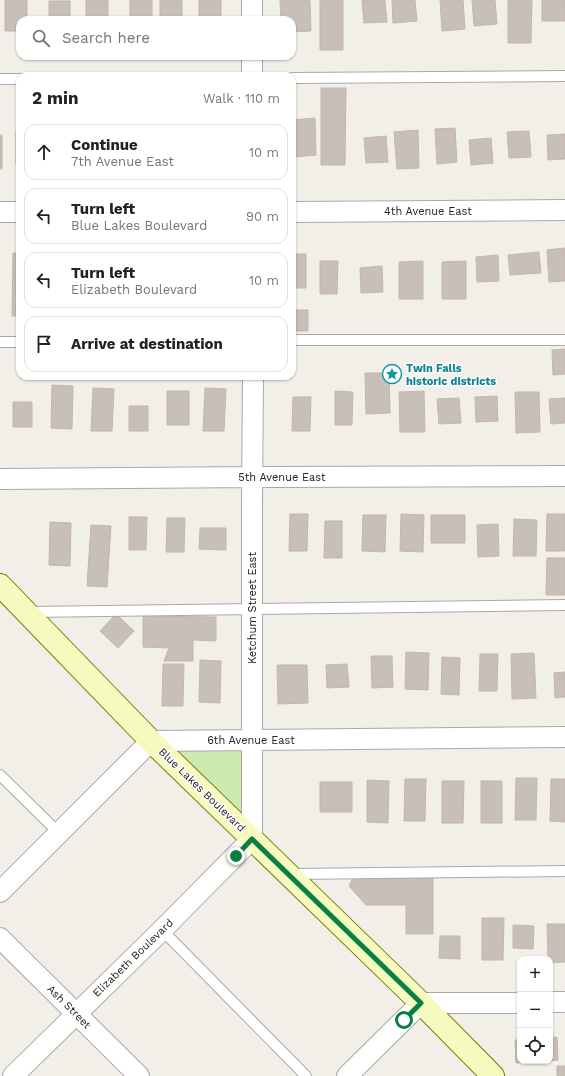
<!DOCTYPE html>
<meta charset="utf-8">
<style>
body{margin:0;font-family:"Work Sans",sans-serif;background:#f6f6f6;color:#222}
.controls{position:absolute;right:12px;bottom:12px;display:grid;overflow:hidden;border-radius:8px;box-shadow:0 1px 3px #0004}
.controls button{width:36px;height:36px;display:grid;place-items:center;padding:0;border:0;border-bottom:1px solid #e0e0e0;background:#fff;color:#222;font:20px sans-serif}
.stop{position:absolute;width:12px;height:12px;margin:-9px;border:3px solid #0b8043;border-radius:50%;background:#fff}
.stop.end{background:#0b8043;border-color:#fff;box-shadow:0 1px 4px #0008}
.list{margin:0;padding:0;list-style:none}
h2{display:flex;justify-content:space-between;align-items:center;height:52px;margin:0;padding:0 16px;font-size:17px}
h2 small{font-size:13px;font-weight:400;color:#767676}
.list li{display:grid;grid-template-columns:26px 1fr auto;gap:12px;align-items:center;box-sizing:border-box;height:56px;margin:0 8px 8px;padding:0 8px;border:1px solid #e0e0e0;border-radius:12px}
.list b{display:block;font-size:15px;white-space:nowrap}
.list p{margin:0;font-size:13px;white-space:nowrap;color:#767676}
.list em{font-size:13px;font-style:normal;color:#767676}
.icon{flex:none;width:22px;height:22px;fill:none;stroke:currentColor;stroke-width:2;stroke-linecap:round;stroke-linejoin:round}
.map{position:relative;flex:none;width:565px;height:1076px;overflow:hidden}
.search{position:absolute;background:#fff;box-shadow:0 1px 3px #0004;left:16px;top:16px;width:280px;height:44px;display:flex;align-items:center;gap:10px;box-sizing:border-box;padding:0 14px;border-radius:12px;color:#767676;font-size:15px}
.panel{position:absolute;background:#fff;box-shadow:0 1px 3px #0004;left:16px;top:72px;width:280px;height:308px;border-radius:12px}
.map>svg:first-child{display:block}
.grass{fill:#cdebb0}
.building{fill:#c7bfb8;stroke:#c4b6ab}
.lines{fill:none;stroke-linecap:round;stroke-linejoin:round}
.lane-casing{stroke:#a9a9a9;stroke-width:12}
.street-casing{stroke:#a9a9a9;stroke-width:22}
.secondary-casing{stroke:#707d05;stroke-width:24}
.lane{stroke:#fff;stroke-width:10}
.street{stroke:#fff;stroke-width:20}
.secondary{stroke:#f7fabf;stroke-width:22}
.route{stroke:#0b8043;stroke-width:5}
.labels{text-anchor:middle;dominant-baseline:central;stroke-width:3;stroke-linejoin:round;paint-order:stroke}
.street-label{font-size:11px;fill:#222;stroke:#fff}
.culture-label{font-size:11px;font-weight:bold;fill:#0d838f;stroke:#fff;text-anchor:start}
</style>
<div class="map">
<svg width="565" height="1076" viewBox="0 0 565 1076">
<rect width="100%" height="100%" fill="#f2efe9"/>
<path class="grass" d="M252 740V839L151 741Z"/>
<path class="building" d="M5 0H27V20H20V31H5Z
M86 0H108V20H86Z
M130 0H152V20H130Z
M160 0H182V20H160Z
M199 0H221V20H199Z
M280 0H310L311 31 292 32V20H281Z
M320 0H343V50H320Z
M362 0H385L387 22 364 23Z
M392 0H415L417 21 393 23Z
M440 0H463L465 29 442 31Z
M472 0H495L497 24 474 26Z
M508 0H532L531 43H508Z
M542 0H565V21H542Z
M49 1H70V20H49Z
M321 88H346L345 165H321Z
M315 118 316 155 294 157 292 120Z
M455 128 457 162 437 164 435 129Z
M16 130H20V164H16Z
M418 130 419 168 397 169 394 132Z
M529 131 531 157 509 158 507 132Z
M565 134V159L548 160 547 135Z
M0 135H2V169H0Z
M386 136 388 162 366 163 364 138Z
M491 138 493 163 471 165 469 140Z
M565 248V281L549 282 547 250Z
M539 252 541 273 510 275 508 255Z
M13 253H20V316H12Z
M292 254H306V288H292Z
M498 255 499 281 477 282 476 257Z
M320 261H338L337 294H320Z
M423 261V299H399V262Z
M466 261V299H442V262Z
M382 266 383 292 361 293 360 268Z
M292 310H308V331H292Z
M565 349V374L553 375 552 350Z
M365 373H389L390 413 366 414Z
M52 385 73 386 72 429 51 428Z
M93 388 114 389 112 431H91Z
M205 388 226 389 224 431H203Z
M167 391H189V425H167Z
M335 391 353 392 352 425H335Z
M424 391 425 432H400L399 392Z
M515 392H539L540 432 516 433Z
M497 396 498 421 476 422 475 397Z
M293 397H311L310 431H292Z
M459 398 461 423 439 424 437 399Z
M565 398V423L551 424 549 399Z
M13 402H32V427H13Z
M129 406H148V431H129Z
M290 514H308L307 551H289Z
M401 514 424 515 423 552 400 551Z
M547 514H565V551H546Z
M363 515H386L385 552 362 551Z
M431 515H465V543H431Z
M129 517H147L146 550H129Z
M167 518H185L184 552H166Z
M514 519 537 520 536 556H513Z
M325 521H342V558H324Z
M50 522 71 523 70 566 49 565Z
M498 524 499 556 478 557 477 525Z
M91 525 111 526 107 587 87 586Z
M200 528H226V550L199 549Z
M547 558H565V595H546Z
M116 614 134 631 118 648 100 631Z
M143 616 216 617V641L193 640V661H164L169 648 143 647Z
M406 652 429 653 428 690 405 689Z
M534 653 536 698 512 699 511 654Z
M480 654H498L497 691H479Z
M371 656H392L393 687 372 688Z
M442 657 460 658 459 695 441 694Z
M200 660 221 661 220 703 199 702Z
M163 664H184L183 706H162Z
M347 664 349 687 327 688 326 665Z
M277 665H307L308 703 278 704Z
M565 672V697L555 698 554 673Z
M516 778H537L536 820H515Z
M405 779H426L425 821H404Z
M551 779H565V822L550 821Z
M367 780 389 781 388 823 367 822Z
M442 781H464L463 823H442Z
M481 781H502V823H481Z
M320 782H352V812H320Z
M433 874V934H406V905H366L349 886 354 875Z
M482 918H504L503 960H482Z
M547 924H565V962L550 963V959H548Z
M513 925 534 926 533 949 513 948Z
M440 936H460V959L439 958Z
M557 1037 558 1060 550 1061V1038Z
M515 1040H520V1061H549L516 1063Z
M557 1066H565V1076H557Z"/>
<g class="lines">
<defs>
<path id="lane" d="M292 78 565 76
M0 79H20
M292 340H565
M0 342H20
M29 612 565 605
M0 775 59 833
M292 874 565 871
M162 930 306 1076"/>
<path id="street" d="M252 0V20
M252 56V76
M0 212H20
M292 212 565 210
M0 479 271 477 565 476
M0 892 151 741 565 737
M0 938 139 1076
M550 1002H565
M13 1076 162 930 252 839V505L253 376
M347 1076 421 1003H520"/>
<path id="secondary" d="M0 585 151 741 421 1003 493 1076"/>
</defs>
<use href="#lane" class="lane-casing"/>
<use href="#street" class="street-casing"/>
<use href="#secondary" class="secondary-casing"/>
<use href="#lane" class="lane"/>
<use href="#street" class="street"/>
<use href="#secondary" class="secondary"/>
</g>
<g class="lines">
<path class="route" d="M236 856 252 839 421 1003 404 1020"/>
</g>
<defs>
<symbol id="sight-ring" viewBox="-11 -11 22 22"><circle r="9.5" fill="#fff" stroke="#0f9aa8" stroke-width="1.5"/><path d="M0-6L1.8-2.2L6-1.7L2.9 1.2L3.7 5.4L0 3.3L-3.7 5.4L-2.9 1.2L-6-1.7L-1.8-2.2Z" fill="#0f9aa8"/></symbol>
</defs>
<g fill-rule="evenodd">
<use href="#sight-ring" x="381" y="363" width="22" height="22"/>
</g>
<g class="labels">
<g class="street-label">
<text x="428" y="211">4th Avenue East</text>
<text x="282" y="477">5th Avenue East</text>
<text transform="translate(252 608) rotate(-90)">Ketchum Street East</text>
<text x="251" y="740">6th Avenue East</text>
<text transform="translate(202 790) rotate(44)">Blue Lakes Boulevard</text>
<text transform="translate(133 958) rotate(-44)">Elizabeth Boulevard</text>
<text transform="translate(69 1007) rotate(45)">Ash Street</text>
</g>
<g class="culture-label">
<text x="406" y="368">Twin Falls<tspan x="406" dy="13">historic districts</tspan></text>
</g>
</g>
</svg>
<div class="controls">
<button>+</button>
<button>−</button>
<button><svg class="icon" aria-label="locate" viewBox="0 0 24 24"><circle cx="12" cy="12" r="6"/><path d="M12 2v4M12 18v4M2 12h4M18 12h4"/></svg></button>
</div>
<div class="stop" style="left:404px;top:1020px"></div>
<div class="stop end" style="left:236px;top:856px"></div>
<div class="search"><svg class="icon" aria-label="search" viewBox="0 0 24 24"><circle cx="10" cy="10" r="6"/><path d="M15 15l6 6"/></svg>Search here</div>
<section class="panel">
<h2>2 min<small>Walk · 110 m</small></h2>
<ul class="list">
<li><svg class="icon" aria-label="ahead" viewBox="0 0 24 24"><path d="M12 20V5M6 11l6-6 6 6"/></svg><div><b>Continue</b><p>7th Avenue East</p></div><em>10 m</em></li>
<li><svg class="icon" aria-label="left" viewBox="0 0 24 24"><path d="M17 20v-9H6M10 6l-5 5 5 5"/></svg><div><b>Turn left</b><p>Blue Lakes Boulevard</p></div><em>90 m</em></li>
<li><svg class="icon" aria-label="left" viewBox="0 0 24 24"><path d="M17 20v-9H6M10 6l-5 5 5 5"/></svg><div><b>Turn left</b><p>Elizabeth Boulevard</p></div><em>10 m</em></li>
<li><svg class="icon" aria-label="arrive" viewBox="0 0 24 24"><path d="M6 21V4h12l-3 4 3 4H6"/></svg><div><b>Arrive at destination</b></div></li>
</ul>
</section>
</div>
